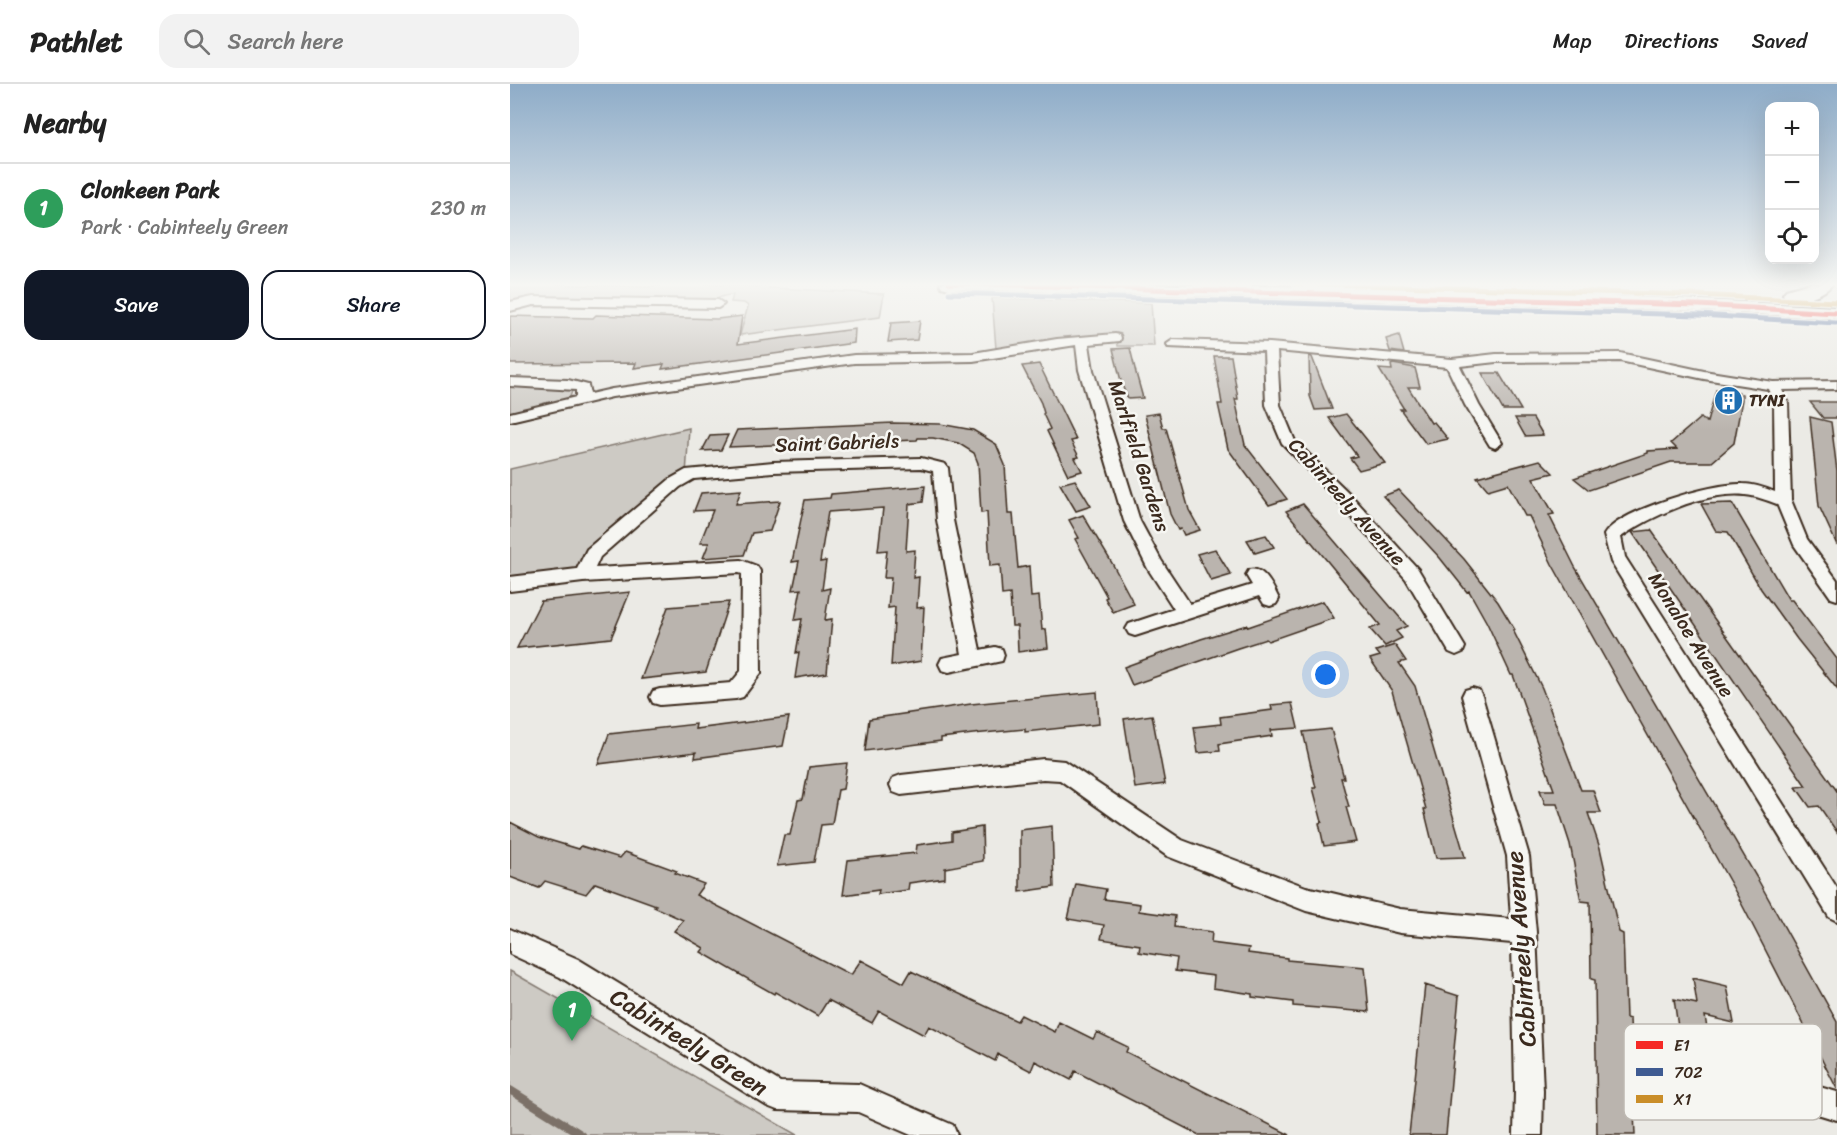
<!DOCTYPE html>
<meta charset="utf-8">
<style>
body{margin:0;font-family:Sriracha,sans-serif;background:#f2f2f2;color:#222}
.controls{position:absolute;right:18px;top:18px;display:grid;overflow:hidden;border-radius:12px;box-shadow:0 6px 24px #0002}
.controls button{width:54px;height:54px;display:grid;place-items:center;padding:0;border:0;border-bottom:2px solid #e0e0e0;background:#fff;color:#222;font:30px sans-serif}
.you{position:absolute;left:816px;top:591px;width:21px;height:21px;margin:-15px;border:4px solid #fff;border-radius:50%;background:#1a73e8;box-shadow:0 0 0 9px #1a73e833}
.badge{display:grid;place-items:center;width:39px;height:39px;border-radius:50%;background:#111827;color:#fff;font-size:20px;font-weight:700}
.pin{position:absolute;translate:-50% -50px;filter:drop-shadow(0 2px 3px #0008)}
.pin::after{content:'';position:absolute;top:32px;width:21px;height:18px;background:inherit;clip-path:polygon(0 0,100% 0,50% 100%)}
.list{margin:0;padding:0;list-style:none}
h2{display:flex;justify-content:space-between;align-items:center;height:78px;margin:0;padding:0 24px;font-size:26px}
h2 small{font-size:20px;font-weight:400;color:#767676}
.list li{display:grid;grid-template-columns:39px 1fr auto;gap:18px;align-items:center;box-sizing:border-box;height:90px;padding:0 24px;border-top:2px solid #e0e0e0}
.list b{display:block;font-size:22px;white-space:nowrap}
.list p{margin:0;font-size:20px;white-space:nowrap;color:#767676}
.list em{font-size:20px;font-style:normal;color:#767676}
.actions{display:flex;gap:12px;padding:18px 24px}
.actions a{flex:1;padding:14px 0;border:2px solid #111827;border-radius:18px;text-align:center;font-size:21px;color:#111827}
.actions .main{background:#111827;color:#fff}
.icon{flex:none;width:33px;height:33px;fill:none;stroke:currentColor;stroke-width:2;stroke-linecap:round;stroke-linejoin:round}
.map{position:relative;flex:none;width:1327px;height:1051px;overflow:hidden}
header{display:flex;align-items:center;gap:36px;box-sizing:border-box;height:84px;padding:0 30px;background:#fff;border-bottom:2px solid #e0e0e0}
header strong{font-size:28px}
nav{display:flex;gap:33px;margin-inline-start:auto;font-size:21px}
.search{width:420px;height:54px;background:#f2f2f2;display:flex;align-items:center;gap:15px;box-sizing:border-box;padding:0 21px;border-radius:18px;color:#767676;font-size:22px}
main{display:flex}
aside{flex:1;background:#fff}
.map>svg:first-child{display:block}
.green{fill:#cdcac4;stroke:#847a71;stroke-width:1.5}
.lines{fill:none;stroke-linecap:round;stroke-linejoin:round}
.stream{stroke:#7c7167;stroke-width:8}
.building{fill:#bab4ae;stroke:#3b2a1e;stroke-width:1.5}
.minor-casing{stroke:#3b2a1e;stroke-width:4}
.trunk-casing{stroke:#3b2a1e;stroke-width:4}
.minor{fill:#f6f6f2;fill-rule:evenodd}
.trunk{fill:#f6f6f2;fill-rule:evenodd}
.bus-1-casing{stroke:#f6f6f2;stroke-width:8}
.bus-2-casing{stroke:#f6f6f2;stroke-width:8}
.bus-3-casing{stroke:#f6f6f2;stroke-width:8}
.bus-1{stroke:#f52a26;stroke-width:5}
.bus-2{stroke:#3f5b92;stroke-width:5}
.bus-3{stroke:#ca8e29;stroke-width:5}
.labels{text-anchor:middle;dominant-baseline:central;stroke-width:5;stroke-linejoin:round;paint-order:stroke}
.far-poi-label{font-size:16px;font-weight:bold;fill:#3b2a1e;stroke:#f6f6f2;text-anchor:start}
.street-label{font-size:20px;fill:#3b2a1e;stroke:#f6f6f2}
.near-street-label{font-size:24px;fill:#3b2a1e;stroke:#f6f6f2}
.key{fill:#f6f6f2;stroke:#beb9b2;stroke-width:1.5}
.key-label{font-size:16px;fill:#3b2a1e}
</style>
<header>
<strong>Pathlet</strong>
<div class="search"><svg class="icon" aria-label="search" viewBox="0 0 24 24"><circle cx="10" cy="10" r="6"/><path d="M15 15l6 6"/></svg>Search here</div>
<nav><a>Map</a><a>Directions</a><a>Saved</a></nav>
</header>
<main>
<aside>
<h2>Nearby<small></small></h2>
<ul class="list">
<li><span class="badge" style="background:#2e9e5b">1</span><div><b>Clonkeen Park</b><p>Park · Cabinteely Green</p></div><em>230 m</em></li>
</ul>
<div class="actions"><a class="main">Save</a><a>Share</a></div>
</aside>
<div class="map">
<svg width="1327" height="1051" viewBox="0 0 1327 1051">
<rect width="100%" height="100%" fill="#ebeae5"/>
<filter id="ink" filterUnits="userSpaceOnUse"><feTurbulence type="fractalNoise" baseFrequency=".0167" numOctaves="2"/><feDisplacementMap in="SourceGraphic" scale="12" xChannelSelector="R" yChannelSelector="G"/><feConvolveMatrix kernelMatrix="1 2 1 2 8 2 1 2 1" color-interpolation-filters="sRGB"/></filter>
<g filter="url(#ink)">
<path class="green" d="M6 199 137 203 172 199 374 210 370 233 230 251 238 222 234 219 221 218 223 211C212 210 207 216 196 218 132 214 63 208 0 221V200Z
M482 214 641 219 644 262H608L607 252H574L486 265Z
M54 301 62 307 60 313 55 316 0 330V303Z
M179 344 176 391 63 487 0 496V385Z
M0 887 287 1051H0Z"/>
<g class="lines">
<path class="stream" d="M0 1006 72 1051"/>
</g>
<path class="building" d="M86 231 207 235 232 232 228 260 345 245 344 259 152 285 154 280 124 284 126 279 0 280V232L83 234Z
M410 237 407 256 378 258 381 239Z
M889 251 894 269 880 267 876 255Z
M620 264 626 289 633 314 618 315 612 301 603 265Z
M704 272H721L728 315H725L735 361 777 415 759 421 718 365 708 320H712Z
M799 272 802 273 822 325 805 326 800 312Z
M529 280 566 356 561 357 569 373 565 374 572 387 558 391 537 347 540 345 533 330 534 329 531 319 512 282Z
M883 280 905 284 910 303H898L921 339 924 338 938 355 916 360 890 325H894L869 285 882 286 881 281Z
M972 289H989L1011 326H993Z
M1214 305 1232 310V316L1224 359 1202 378H1161L1079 406 1064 394 1138 369V367L1167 365 1161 359 1190 334 1197 338 1206 306 1213 308Z
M1300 318H1327V334H1313Z
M649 329 653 344H656L679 426 690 446 674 451 671 445 668 446 660 430 635 331Z
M836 330 857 356 875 379 849 386 840 374 847 372 819 334Z
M1300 333 1321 338 1327 387V461L1309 422Z
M1005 334H1023L1033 351 1015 352Z
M383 339 430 340 463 346 486 360 495 381 498 430H503L508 484 519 482 521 513 529 512 532 546 536 545 538 564 508 568 507 542H502L500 510 492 511 490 481 480 482 477 428 471 429 468 379 464 369 448 359 423 354H408L407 356 353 358 352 360H313L290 354 288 360 219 363 227 346Z
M218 351 211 366 192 367 200 352Z
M1030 376 1043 389 1023 394 1044 430 1039 431 1065 483 1247 794 1327 938V1005L1226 809 1042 480 1019 432H1015L998 400 978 406 967 393Z
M565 396 581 422 566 427 550 400Z
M415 402 413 418 399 420 396 467 405 466 403 494 409 493 407 524 414 523 411 577 381 582 385 523 378 524 381 494H374L377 466 368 467 373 424 318 428 310 478 316 477 312 506 320 504 315 536 322 535 317 589 285 594 289 568 286 569 292 535 285 536 291 505 283 506 289 477 282 478 295 416 320 414 321 410Z
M231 406 226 420 270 417 260 447 242 449 234 471 193 474 199 459H190L203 426 184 427 191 409Z
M889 406 954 475 988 518 1005 546H1003L1032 604 1071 706H1083L1091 729H1078L1090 764 1109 848 1113 850 1116 934 1120 935 1125 1051H1087L1085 896 1081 895 1080 818 1071 817 1060 760 1047 720H1035L1030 706H1044L1003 591H1001L977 539 959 507 957 508 930 474 873 412Z
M1222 419 1279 516H1282L1327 575V605L1287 555 1251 505 1218 448 1206 447 1191 420Z
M793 420 897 542 886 547 892 554 875 562 860 545 870 541 776 427Z
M573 431 602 479 624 520 603 528 595 514 597 513 565 455 569 454 559 436Z
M1141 446 1327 707V748L1309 722 1300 723 1286 703 1296 702 1122 448Z
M756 451 764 463 745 469 737 456Z
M705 465 721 491 701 497 687 470Z
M120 508 101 554 7 564 31 517Z
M813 517 824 534 758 557 756 555 728 564 622 601 614 583 691 555 737 541 738 543Z
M219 518 196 588 131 595 158 523Z
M885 561 896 577 889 579 905 602 955 773 926 774 914 725H916L882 607 860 575 870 572 866 567Z
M587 608 589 640 515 648V645L463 650 431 654V657L355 667 359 635 461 620Z
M782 619 788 644 761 646 762 652 709 660 710 667 688 669 684 643 711 640 710 633 762 626 761 621Z
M642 631 655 700 625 704 614 635Z
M279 633 273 662 185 674 186 668 88 680 99 650 186 640 185 645Z
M821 645 834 694H831L839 723H836L846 758 814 762 809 739 812 738 803 704H806L793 648Z
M337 679 333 705 328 706 322 740 311 741 304 778 267 782 274 751H280L288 716 293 715 299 683Z
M0 738 29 753 69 765 71 762 110 774 115 768 167 787 165 789 194 800 186 811 341 891 351 876 394 899 401 887 507 937 511 931 545 948 549 938 583 955 587 948 618 963 616 968 780 1051H689L565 987 561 996 525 977 521 987 488 970 485 977 419 942 414 951 369 927 362 939 318 916 308 932 265 908 264 910 191 868 194 864 164 847 173 836 144 823 146 821 85 799 76 810 35 797 29 804 0 793Z
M542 742 544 803 510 808V746Z
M472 743 473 777 435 784V794L399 799 398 806 368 810 369 806 333 811 338 776 406 769 407 761 442 756V748Z
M566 800 596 805 594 815 630 820 629 827 665 832 664 843 702 848 701 859 739 864 738 869 777 874V876L855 883 859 928 783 922V918L742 913V910L703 904 704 892 665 887 667 874 629 868 630 861 591 855 594 841 558 835Z
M1183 894 1217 902 1224 939 1195 932 1199 957 1169 950 1164 915 1187 920Z
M915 901 949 912 936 1051H899Z"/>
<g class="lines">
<defs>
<path id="minor" d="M23 213 208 216 214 220 208 224 23 221 0 227V218Z
M605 250 610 251 611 254 610 257 579 260 583 286 630 437 651 476 680 520 742 501 736 491 739 486C754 482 763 503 769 515L766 520 760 522 754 520 749 512 625 552 619 550 616 545 619 540 664 525 638 485 614 437 569 286 566 261 463 277 344 279 102 313 0 337V329L66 313V306L0 302V294L58 296 78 301 80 310 102 305 344 271 463 269 547 255Z
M663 256 760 259 942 275 986 270 1110 269 1194 287 1263 298 1327 297V305L1272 306 1278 319 1281 416 1297 455 1327 496V516L1321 514 1284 461 1267 420C1256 416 1246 412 1235 411 1196 407 1141 432 1111 453L1115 473 1327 804V837L1319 833 1101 478 1094 451C1108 426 1205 398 1233 400 1244 400 1255 404 1265 408L1264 319 1258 305 1194 295 1110 277 986 278 950 282 969 321 992 359 985 364 980 362 955 321 937 283 767 267 770 321 785 357 840 410 908 485 955 563 953 568 946 571 939 568 896 495 828 418 772 359 756 321 754 267 658 263 657 260Z
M411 374 435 380 438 384 443 436 470 566 485 563 492 565 494 571 492 577 439 588 432 586 429 580 432 574 452 570 427 436 423 387 411 384 263 388 184 395 170 403 90 473 85 484 231 476 247 482 250 487 251 589 233 613 226 615 150 621 143 619 140 613 143 607 150 605 221 599 231 587 232 490 229 489 73 498 0 507V493L67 485 77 465 160 395 176 386 263 378Z
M962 604 969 606 972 612 1019 772 1026 848 1033 1007 1032 1051H1004L1005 1007 1002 859 890 849 796 827 657 772 550 696 533 695 391 711 383 708 380 701 383 694 391 691 533 675 554 677 672 756 796 803 890 825 1001 835 997 772 952 612 955 606Z
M0 845 68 875 270 998 349 1000 443 1041 447 1051H401L348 1028 267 1026 257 1022 50 893 0 870Z
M1216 976 1327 1008V1036L1206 999 1203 989 1206 979Z"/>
<path id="trunk" d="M430 199C729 199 1028 206 1327 223V235L1189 227 439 205 432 203Z
M1300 199H1323C1314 212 1291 218 1276 214L1273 210 1276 206Z"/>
</defs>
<use href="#minor" class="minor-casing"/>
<use href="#trunk" class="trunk-casing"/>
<use href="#minor" class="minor"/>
<use href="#trunk" class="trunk"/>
<defs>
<path id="bus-1" d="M439 199 1189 221 1327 229"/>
<path id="bus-2" d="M439 209 1189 231 1326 239"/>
<path id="bus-3" d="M785 199 1189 211 1327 218"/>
</defs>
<use href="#bus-1" class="bus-1-casing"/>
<use href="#bus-2" class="bus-2-casing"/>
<use href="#bus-3" class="bus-3-casing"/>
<use href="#bus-1" class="bus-1"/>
<use href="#bus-2" class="bus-2"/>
<use href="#bus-3" class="bus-3"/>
</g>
</g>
<linearGradient id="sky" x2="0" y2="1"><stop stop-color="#8eacc8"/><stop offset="0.58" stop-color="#f6f6f3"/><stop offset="1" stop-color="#f6f6f3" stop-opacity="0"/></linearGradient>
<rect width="1327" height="346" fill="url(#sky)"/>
<defs>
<symbol id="building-disc" viewBox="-11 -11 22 22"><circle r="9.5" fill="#1f6fb2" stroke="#f6f6f2"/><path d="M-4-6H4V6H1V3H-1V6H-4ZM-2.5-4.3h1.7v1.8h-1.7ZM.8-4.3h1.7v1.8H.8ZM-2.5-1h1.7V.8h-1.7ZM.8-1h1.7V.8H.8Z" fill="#fff"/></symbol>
</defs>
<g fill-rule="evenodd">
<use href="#building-disc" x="1202" y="300" width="33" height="33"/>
</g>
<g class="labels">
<g class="far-poi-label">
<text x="1239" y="316">TYNI</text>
</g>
<g class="street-label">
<text transform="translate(327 359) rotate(-2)">Saint Gabriels</text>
<text transform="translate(629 372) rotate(72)">Marlfield Gardens</text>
<text transform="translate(837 418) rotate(48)">Cabinteely Avenue</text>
<text transform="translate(1181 551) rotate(58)">Monaloe Avenue</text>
</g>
<g class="near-street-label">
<text transform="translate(1011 865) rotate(-94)">Cabinteely Avenue</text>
<text transform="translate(179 958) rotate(32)">Cabinteely Green</text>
</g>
</g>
<rect x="1114" y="940" width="198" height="96" rx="9" class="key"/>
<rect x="1126" y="957" width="27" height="8" fill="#f52a26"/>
<rect x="1126" y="984" width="27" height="8" fill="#3f5b92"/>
<rect x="1126" y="1011" width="27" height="8" fill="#ca8e29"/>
<g class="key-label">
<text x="1164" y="967">E1</text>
<text x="1164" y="994">702</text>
<text x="1164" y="1021">X1</text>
</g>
</svg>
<div class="controls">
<button>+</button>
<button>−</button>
<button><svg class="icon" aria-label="locate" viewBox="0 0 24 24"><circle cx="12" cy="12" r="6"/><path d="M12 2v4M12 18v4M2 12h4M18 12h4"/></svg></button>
</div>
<div class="you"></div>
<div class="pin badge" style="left:62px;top:957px;background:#2e9e5b">1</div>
</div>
</main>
